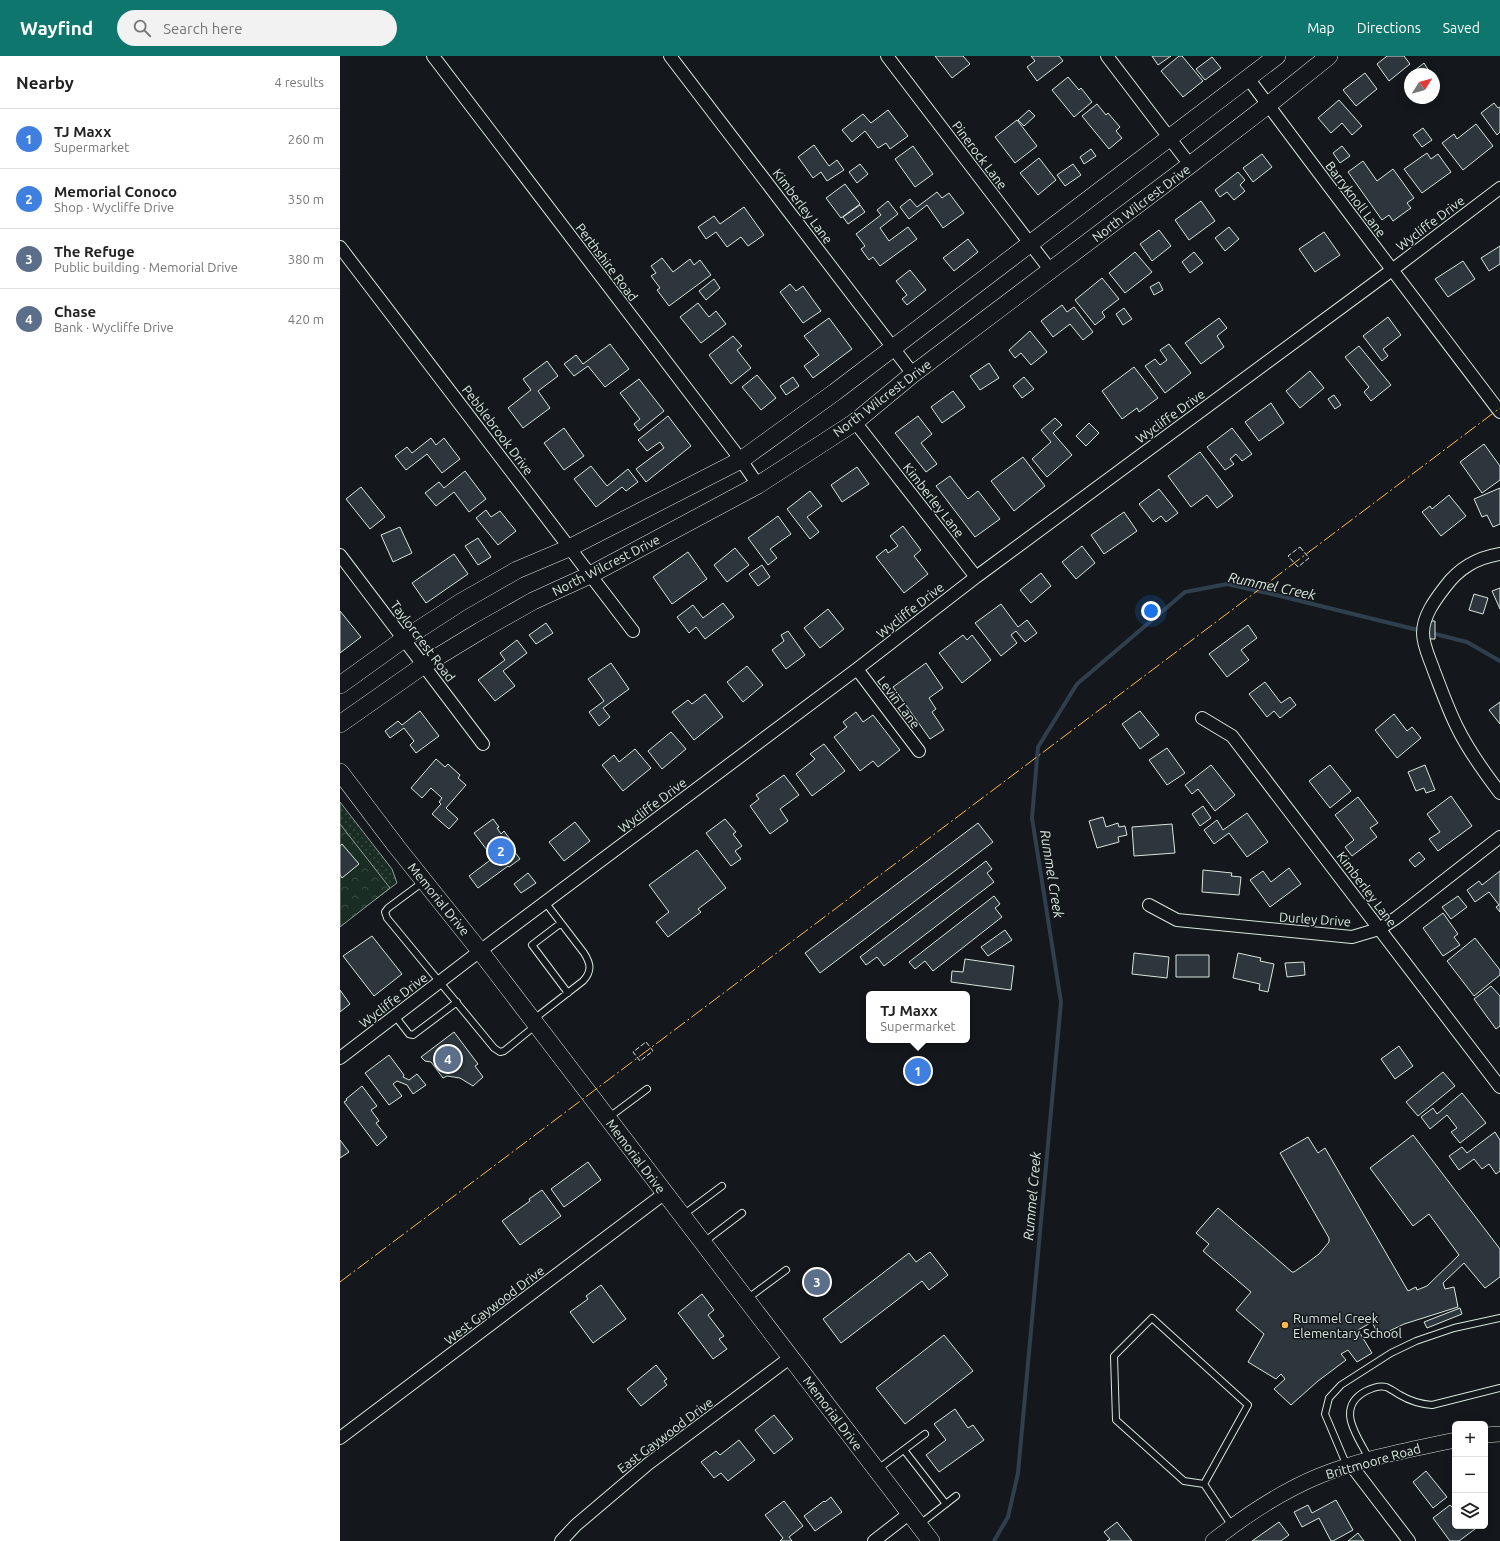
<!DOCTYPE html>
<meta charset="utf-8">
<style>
body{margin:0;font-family:Ubuntu,sans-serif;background:#f2f2f2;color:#222}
.controls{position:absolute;right:12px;bottom:12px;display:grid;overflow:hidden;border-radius:6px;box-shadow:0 2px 10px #0003}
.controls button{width:36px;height:36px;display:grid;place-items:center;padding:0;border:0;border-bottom:1px solid #e0e0e0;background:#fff;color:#222;font:20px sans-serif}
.compass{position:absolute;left:1064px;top:12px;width:36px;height:36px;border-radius:50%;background:#fff;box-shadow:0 2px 10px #0003;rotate:53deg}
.you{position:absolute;left:811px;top:555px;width:14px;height:14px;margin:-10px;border:3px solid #fff;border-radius:50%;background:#1a73e8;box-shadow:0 0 0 6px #1a73e833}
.badge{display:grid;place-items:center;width:26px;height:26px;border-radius:50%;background:#0f766e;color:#fff;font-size:13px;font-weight:700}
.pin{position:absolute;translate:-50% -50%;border:2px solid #fff;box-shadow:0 1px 4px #0006}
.popup{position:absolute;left:526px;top:935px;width:104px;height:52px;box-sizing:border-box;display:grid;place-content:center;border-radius:6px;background:#fff;filter:drop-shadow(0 1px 3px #0005);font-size:13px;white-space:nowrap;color:#767676}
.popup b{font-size:15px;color:#222}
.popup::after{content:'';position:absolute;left:50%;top:100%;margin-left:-8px;border:8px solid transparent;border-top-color:#fff}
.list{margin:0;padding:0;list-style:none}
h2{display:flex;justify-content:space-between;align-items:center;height:52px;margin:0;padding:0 16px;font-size:17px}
h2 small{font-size:13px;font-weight:400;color:#767676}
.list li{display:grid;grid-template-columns:26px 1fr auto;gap:12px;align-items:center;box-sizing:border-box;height:60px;padding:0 16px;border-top:1px solid #e0e0e0}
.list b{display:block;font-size:15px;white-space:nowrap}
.list p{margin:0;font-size:13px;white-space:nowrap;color:#767676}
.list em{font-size:13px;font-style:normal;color:#767676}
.icon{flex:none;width:22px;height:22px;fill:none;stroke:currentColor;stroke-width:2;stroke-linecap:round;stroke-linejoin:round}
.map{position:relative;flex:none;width:1160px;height:1485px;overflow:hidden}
header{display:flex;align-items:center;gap:24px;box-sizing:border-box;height:56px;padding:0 20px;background:#0f766e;color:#fff}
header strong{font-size:19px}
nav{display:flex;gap:22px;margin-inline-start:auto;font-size:14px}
.search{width:280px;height:36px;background:#f2f2f2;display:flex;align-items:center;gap:10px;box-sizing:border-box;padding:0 14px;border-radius:22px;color:#767676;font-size:15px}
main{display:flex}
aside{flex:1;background:#fff}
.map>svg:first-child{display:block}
.grass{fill:url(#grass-dots);stroke:#939e99}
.park{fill:url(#park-crowns);stroke:#939e99}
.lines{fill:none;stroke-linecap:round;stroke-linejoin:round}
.stream{stroke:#2f3f4d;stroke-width:4}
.building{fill:#2c363c;stroke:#d8e6dc}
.service-casing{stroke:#d8e6dc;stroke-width:8}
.minor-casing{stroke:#d8e6dc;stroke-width:14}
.tertiary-casing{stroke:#d8e6dc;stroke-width:16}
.secondary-casing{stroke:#d8e6dc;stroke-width:18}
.service{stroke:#14181c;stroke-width:6}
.minor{stroke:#14181c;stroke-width:12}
.tertiary{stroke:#14181c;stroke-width:15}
.secondary{stroke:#14181c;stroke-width:17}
.fence{stroke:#d8e6dc;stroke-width:1;stroke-dasharray:5 2;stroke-linecap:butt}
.power{stroke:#ffb74d;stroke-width:1;stroke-dasharray:14 3 2 3;stroke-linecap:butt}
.poi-dot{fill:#ffb74d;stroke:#14181c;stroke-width:1.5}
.labels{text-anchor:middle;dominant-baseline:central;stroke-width:3;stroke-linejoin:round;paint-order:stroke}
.street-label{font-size:13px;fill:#d8e6dc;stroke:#14181c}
.poi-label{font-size:13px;fill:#d8e6dc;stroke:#14181c;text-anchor:start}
.water-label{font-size:14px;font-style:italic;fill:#d8e6dc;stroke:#14181c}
</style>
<header>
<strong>Wayfind</strong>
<div class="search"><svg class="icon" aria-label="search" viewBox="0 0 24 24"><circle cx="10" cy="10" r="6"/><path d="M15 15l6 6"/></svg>Search here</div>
<nav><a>Map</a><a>Directions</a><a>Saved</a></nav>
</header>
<main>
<aside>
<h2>Nearby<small>4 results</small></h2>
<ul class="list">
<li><span class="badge" style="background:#3f7fe0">1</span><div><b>TJ Maxx</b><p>Supermarket</p></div><em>260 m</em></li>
<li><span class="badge" style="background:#3f7fe0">2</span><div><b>Memorial Conoco</b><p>Shop · Wycliffe Drive</p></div><em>350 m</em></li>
<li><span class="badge" style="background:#5c6f8a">3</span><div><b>The Refuge</b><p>Public building · Memorial Drive</p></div><em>380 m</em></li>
<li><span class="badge" style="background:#5c6f8a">4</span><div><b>Chase</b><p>Bank · Wycliffe Drive</p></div><em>420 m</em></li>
</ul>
</aside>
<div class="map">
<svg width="1160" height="1485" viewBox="0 0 1160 1485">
<defs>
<pattern id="grass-dots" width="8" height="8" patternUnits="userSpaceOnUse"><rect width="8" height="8" fill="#1a2d24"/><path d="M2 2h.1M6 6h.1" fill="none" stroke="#3b4b43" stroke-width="1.8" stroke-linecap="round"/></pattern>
<pattern id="park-crowns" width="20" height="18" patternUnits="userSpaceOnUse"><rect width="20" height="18" fill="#1a2d24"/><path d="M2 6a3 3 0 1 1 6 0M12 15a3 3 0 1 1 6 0" fill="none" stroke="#3b4b43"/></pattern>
</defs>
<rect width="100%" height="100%" fill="#14181c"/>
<path class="grass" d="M0 746 52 813 57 827 0 870Z"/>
<path class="park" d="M0 768 50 832 0 871Z"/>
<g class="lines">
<path class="stream" d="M1091 577 1127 586 1160 605
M654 1485 668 1461 678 1417 721 946 692 762 698 691 737 628 845 536 887 528 932 538 1082 575"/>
</g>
<path class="building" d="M595 0H623L630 8 612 22Z
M691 0H719L723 5 697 25 687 11 695 5Z
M812 0H831L818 9Z
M839 0H842L863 25 843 41 821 15Z
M1047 0H1064L1070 8 1049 25 1037 8Z
M872 1 881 12 865 24 856 13Z
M1084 7 1089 15 1085 18H1070Z
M1025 17 1037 33 1016 50 1003 34Z
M728 21 739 34 741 32 752 46 734 61 712 34Z
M999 44 1022 70 1012 79 1002 67 991 77 978 62Z
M1154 47 1158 52 1160 51V76L1157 79 1141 57Z
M757 48 766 59 768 57 780 71 776 75 782 82 769 93 742 60Z
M548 54 568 80 550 93 546 87 538 92 525 75 512 86 502 74 523 58 531 67Z
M689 54 695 60 684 70 678 64Z
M677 64 697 90 675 107 655 81Z
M1136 68 1153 90 1123 114 1102 87 1114 78 1117 83Z
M1083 72 1092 84 1082 91 1073 79Z
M474 89 489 110 497 104 504 114 487 125 481 116 473 122 458 101Z
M573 90 593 118 575 131 555 103Z
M1002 90 1010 100 1000 107 993 97Z
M751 93 756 100 744 108 740 101Z
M1087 97 1091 103 1098 98 1111 116 1082 137 1064 113Z
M922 98 932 111 913 126 903 112Z
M699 102 716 124 698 139 680 117Z
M1023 105 1037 125 1053 113 1074 142 1067 147 1071 152 1053 165 1049 159 1042 164 1008 116Z
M520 108 528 118 517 127 509 116Z
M733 108 741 119 725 130 717 119Z
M898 116 905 124 900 129 905 135 894 144 887 136 880 141 875 134Z
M505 128 520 148 501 162 486 142Z
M597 136 602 142 609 137 624 157 603 172 587 149 569 163 560 151 570 143 577 151Z
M548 145 558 158 540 172 549 185 568 171 577 183 540 210 533 201 529 204 521 193 525 190 516 178 541 159 537 154Z
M861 145 875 165 849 184 835 164Z
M520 149 525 156 508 168 503 161Z
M404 151 424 179 408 190 401 181 387 191 376 176 366 183 358 171 374 160 380 168Z
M889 171 899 183 885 195 875 182Z
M819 174 831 190 812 205 800 188Z
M984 176 1000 199 975 216 959 193Z
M628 183 638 196 614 215 603 202Z
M1160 190V208L1149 215 1141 202Z
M795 196 812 216 785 237 769 217Z
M854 196 863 207 850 217 842 206Z
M322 202 333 216 350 203 354 209 360 204 371 219 329 250 317 234 320 232 311 220 316 217 311 210Z
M1123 205 1135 223 1108 241 1095 223Z
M570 214 586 234 567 249 562 243 567 239 556 225Z
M762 222 779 243 762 256 765 261 755 269 735 244Z
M374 223 380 232 366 244 359 235Z
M819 226 823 234 814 239 810 231Z
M450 228 456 235 463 230 481 255 463 267 440 236Z
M358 247 369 261 376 255 386 268 361 287 340 261Z
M722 249 727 256 734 251 753 276 743 284 730 268 713 281 701 265Z
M784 252 792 263 783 269 776 258Z
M1048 261 1061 279 1043 293 1048 300 1042 305 1023 280Z
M489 262 512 293 473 322 464 310 479 299 464 280Z
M879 262 887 272 877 280 884 291 861 308 845 287Z
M690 275 707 296 691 309 681 297 675 302 669 294Z
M393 280 402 290 397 294 411 312 391 328 369 299Z
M270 288 289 313 265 331 248 310 234 320 224 308 236 299 243 308Z
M829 288 851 317 825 337 805 310 815 303 820 309 827 304 820 294Z
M1019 290 1051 329 1031 345 1024 336 1029 331 1005 301Z
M207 305 218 320 198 335 210 352 183 372 168 352 191 334 183 323Z
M649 307 659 322 640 334 630 320Z
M794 311 818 342 799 356 797 352 782 363 762 335Z
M970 315 984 332 960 352 946 335Z
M417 319 436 342 421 354 402 331Z
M453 321 459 330 446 339 440 330Z
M684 321 694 333 682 342 673 330Z
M299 323 324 355 299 375 294 368 300 363 280 337Z
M613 335 625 351 602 367 591 351Z
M994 339 1001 349 995 353 988 343Z
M931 347 944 367 919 385 905 366Z
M328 360 351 390 306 426 296 413 324 392 320 386 307 395 298 384Z
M578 360 592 378 581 387 597 408 586 416 555 377Z
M715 362 722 369 713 377 732 399 707 421 692 403 711 386 701 374Z
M749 367 759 377 746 390 736 380Z
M224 372 244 400 224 414 204 387Z
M892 372 912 398 902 405 896 398 890 403 894 408 885 414 867 391Z
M91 382 96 389 104 382 120 403 102 417 87 398 66 414 55 400 67 391 72 397Z
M1144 388 1160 410V424L1142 437 1120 406Z
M860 396 893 440 877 452 867 439 851 451 828 420Z
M683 401 705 430 674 455 651 425Z
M251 410 267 430 288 413 298 426 286 435 282 431 256 451 234 423Z
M517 411 529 428 502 446 491 429Z
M125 415 146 443 129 456 114 436 96 450 85 437 99 426 104 432Z
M610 420 628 443 638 435 660 463 635 481 596 430Z
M21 431 45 461 30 473 6 443Z
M1160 432V468L1153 471 1147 459 1142 461 1134 443Z
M819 433 838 457 826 466 821 460 813 466 799 448Z
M470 435 482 450 467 461 479 476 470 483 447 453Z
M1109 439 1126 460 1101 480 1082 456 1090 450 1092 453Z
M146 454 151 461 160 455 176 475 158 489 136 462Z
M784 456 797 475 764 498 751 479Z
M438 460 451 478 430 493 437 502 428 509 408 482Z
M563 470 581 494 574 500 588 518 564 537 536 501 546 493 548 497 558 490 550 480Z
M60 471 72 497 53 506 41 479Z
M138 482 151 501 138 509 125 490Z
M742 490 755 507 736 523 722 506Z
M395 492 409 509 387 526 374 509Z
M348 496 367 523 332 548 313 521Z
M114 498 128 518 86 547 72 527Z
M422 509 430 521 418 530 409 518Z
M701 517 711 530 691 547 680 534Z
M1160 532V553L1152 535Z
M1134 538 1148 542 1143 558 1129 554Z
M383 547 394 561 365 583 356 571 349 577 337 561 353 549 363 562Z
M661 548 678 571 687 564 697 577 685 586 676 575 671 579 677 587 661 600 635 567Z
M488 553 504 573 480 592 464 572Z
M0 555 21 581 0 597Z
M1082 565H1095V583H1082Z
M206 567 213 577 196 588 189 579Z
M908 569 917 582 901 594 909 604 887 621 869 598Z
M448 575 465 599 446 613 432 594 444 585 441 579Z
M623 579 627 584 632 579 651 604 622 627 599 597Z
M177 584 187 597 163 615 175 630 155 645 138 624 165 604 160 597Z
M271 607 289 633 263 652 270 661 259 670 249 656 264 645 248 623Z
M586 607 603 632 589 642 596 653 592 656 604 674 590 683 553 631Z
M407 610 423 629 403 646 387 626Z
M925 626 941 647 950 641 956 649 940 662 934 655 927 661 909 638Z
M365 638 383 661 354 684 332 656 348 644 352 648Z
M1160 646V668L1149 654Z
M80 655 99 680 76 697 70 689 74 685 64 672 50 682 45 675 58 665 62 669Z
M800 655 819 679 800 693 782 668Z
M516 656 523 666 533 659 560 694 538 711 533 705 520 715 494 681 507 671 503 666Z
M1054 658 1067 675 1072 671 1081 682 1057 702 1035 674Z
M331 676 346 693 322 713 308 695Z
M484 688 505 715 472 740 456 718 475 703 470 698Z
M827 692 845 717 827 729 809 704Z
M295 693 311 712 283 735 262 709 274 699 279 706Z
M96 703 105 711 108 708 120 719 118 722 126 729 106 752 118 763 109 773 92 758 101 748 99 746 102 742 91 732 82 742 71 732Z
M871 709 895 739 875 755 858 733 852 738 845 729Z
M990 709 1011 735 990 752 969 725Z
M1085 709 1095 734 1086 737 1084 732 1076 735 1068 716Z
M444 719 459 739 440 753 448 765 430 778 410 750 419 743 416 739Z
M1111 740 1132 770 1098 795 1089 783 1100 776 1087 758Z
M1018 741 1038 767 1030 772 1037 781 1012 800 1005 791 1014 784 995 759Z
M863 750 871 762 860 770 852 758Z
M907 757 928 786 907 801 889 777 874 788 864 774 877 764 883 774Z
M763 761 766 771 778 767 779 771 785 770 787 779 778 781 779 786 757 792 749 765Z
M153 763 159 771 157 772 161 778 164 775 172 786 169 788 180 803 169 811 168 810 138 832 129 820 153 802 134 777Z
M385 763 396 776 393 778 402 790 395 795 401 803 391 810 366 777Z
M235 766 250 785 224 805 209 786Z
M638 767 653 786 480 917 465 897Z
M832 768 835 797 794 800 792 771Z
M2 788 19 808 2 822 0 819V790Z
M357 794 386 832 358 853 361 856 328 881 316 866 329 856 309 829Z
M1079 796 1085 803 1075 811 1069 804Z
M646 805 652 813 647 817 654 826 544 910 537 901 526 909 520 901Z
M949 812 961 828 930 851 910 824 923 815 931 826Z
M863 814 892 817 891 820 901 821 899 839 862 836Z
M1160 815V856L1156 851 1159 849 1149 836 1135 846 1127 834 1139 825 1142 829Z
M188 817 196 827 181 837 174 828Z
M654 840 660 848 655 852 662 861 593 915 585 905 575 913 569 906Z
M1118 840 1127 851 1111 863 1102 851Z
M1103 857 1118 878 1114 881 1120 889 1103 900 1083 872Z
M665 874 672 884 648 900 641 891Z
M32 880 62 918 34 940 3 900Z
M1135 882 1160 914V919L1134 940 1107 905Z
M794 897 829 901 827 922 792 918Z
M898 897 921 902 920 905 934 908 928 936 919 934 920 928 893 922Z
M836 899H869V921H836Z
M625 903 674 910 671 934 611 926 612 915 623 916Z
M964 906 965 919 947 921 945 907Z
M1151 930 1160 940V970L1156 973 1134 943Z
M0 934 10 948 0 956Z
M114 976 138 1008 135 1010 143 1021 133 1030 120 1022 107 1020 103 1022 91 1006 85 1005 81 1001Z
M1059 990 1073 1010 1055 1023 1041 1003Z
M49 999 64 1019 63 1021 69 1024 77 1018 86 1029 73 1038 67 1029 57 1025 53 1028 62 1040 49 1049 25 1017Z
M1103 1016 1115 1030 1078 1060 1066 1046Z
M22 1030 37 1050 31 1054 39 1065 36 1067 47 1081 37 1090 4 1046 7 1044 6 1043Z
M1122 1037 1146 1067 1120 1087 1111 1076 1117 1072 1107 1059 1090 1073 1081 1061 1093 1052 1097 1058Z
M1155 1076 1160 1084V1115L1156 1118 1149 1108 1142 1113 1134 1103 1119 1114 1109 1100 1122 1091 1127 1097Z
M1073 1079 1160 1193V1221L1145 1232 1124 1207 1103 1227 1105 1233 1114 1231 1118 1251 1064 1268 1039 1280 1032 1266 1018 1274 1032 1297 1017 1306 1008 1294 1001 1298 1006 1304 978 1325 951 1349 934 1333 945 1323 941 1318 936 1323 908 1306 924 1278 896 1254 911 1236 863 1195 869 1188 856 1177 878 1152 952 1216H954L967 1207 979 1198 989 1186V1182L940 1097 968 1081 978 1097 985 1092 1068 1235 1076 1231 1077 1234 1087 1230 1119 1199 1089 1158 1073 1170 1030 1112Z
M0 1084 9 1096 0 1102Z
M248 1106 261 1124 224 1151 211 1133Z
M202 1134 221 1160 180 1189 162 1165 190 1145 189 1143Z
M590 1196 608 1219 589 1234 582 1225 501 1287 483 1263 569 1197 576 1206Z
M261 1229 286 1263 253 1287 230 1256 248 1243 246 1240Z
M362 1238 374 1254 368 1259 384 1280 379 1283 387 1293 373 1303 338 1257Z
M1120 1252 1122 1258 1087 1272 1084 1266Z
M604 1279 633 1315 565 1368 536 1332Z
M316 1309 327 1323 324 1325 327 1329 301 1350 287 1333Z
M615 1353 628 1372 633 1369 644 1384 599 1416 586 1399 606 1384 594 1368Z
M434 1359 453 1383 434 1398 415 1374Z
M399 1384 415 1404 388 1425 381 1417 374 1422 361 1406 376 1395 380 1399Z
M1086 1415 1107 1441 1093 1452 1073 1426Z
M491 1441 502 1456 475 1475 464 1460 484 1445 485 1446Z
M996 1444 1013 1474 993 1485H991L979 1462 962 1471 954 1456 968 1449 972 1457Z
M444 1445 463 1470 449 1481 452 1485H440L443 1482 425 1459Z
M1110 1449 1114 1453H1115V1470H1139L1119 1485H1110L1093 1462Z
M777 1466 792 1485H767L770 1483 764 1476Z
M939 1466 949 1479 941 1485H912Z
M1018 1477 1024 1485H1008Z"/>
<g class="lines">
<defs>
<path id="service" d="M83 826 48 852 45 856 47 862 154 992 160 996 164 995 195 970
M221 867 192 889 228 937
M55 960 69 978 73 979 117 946
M194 963 243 925C252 915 251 908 244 897L205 846
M268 1062 307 1033
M343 1159 382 1130
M364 1186 402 1157
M407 1243 446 1214
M564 1394 606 1448
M1030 1404C1018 1381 994 1352 1026 1335 1032 1332 1039 1329 1046 1331 1051 1333 1055 1336 1060 1339 1070 1345 1080 1348 1092 1349L1160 1332
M1007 1410 985 1358 989 1342 1001 1329 1051 1297 1076 1285 1114 1272 1160 1262
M538 1413 585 1378
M864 1428 908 1349 812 1262 774 1300 776 1364 844 1425 864 1428 892 1470
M580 1468 616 1440"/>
<path id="minor" d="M93 0 401 404 418 429
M330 0 573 318
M547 0 711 215
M767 0 850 109
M908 22C991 134 1076 245 1160 356
M0 191 293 575
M515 366 636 521
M1160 498C1136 502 1119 512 1105 531 1095 544 1083 560 1083 577 1083 590 1090 603 1094 615 1101 633 1108 653 1117 671 1128 694 1144 716 1160 737
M0 499 143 688
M517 613 579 695
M862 662 892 680 1160 1031
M809 849 837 864 1012 881 1039 873 1056 862 1160 781
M0 1002 140 895 517 613 636 521 1052 214 1160 132
M0 1382 325 1137
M1011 1409 1069 1485
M221 1485 236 1469 308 1408 451 1301
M534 1485 570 1457"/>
<path id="tertiary" d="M1145 1379 1160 1378
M873 1485C906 1459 940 1436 979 1420 1023 1402 1069 1394 1115 1384"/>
<path id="secondary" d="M0 629 64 583 121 546 177 514 229 492 401 404 495 336 937 0
M0 668 84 609 140 575 193 545 250 519 418 429 515 366 573 318 850 109 928 49 989 0
M0 716 56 790 140 895 591 1485"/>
</defs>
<use href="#service" class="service-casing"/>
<use href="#minor" class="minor-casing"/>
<use href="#tertiary" class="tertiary-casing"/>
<use href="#secondary" class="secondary-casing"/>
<use href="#service" class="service"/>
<use href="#minor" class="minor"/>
<use href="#tertiary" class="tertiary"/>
<use href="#secondary" class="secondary"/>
<path class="fence" d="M960 491 969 502 958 511 948 500Z
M306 986 313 995 300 1005 293 996Z"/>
<path class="power" d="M0 1226 1160 352"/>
</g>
<circle class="poi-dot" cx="945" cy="1269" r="4"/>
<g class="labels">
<g class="street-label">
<text transform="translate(640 99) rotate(53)">Pinerock Lane</text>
<text transform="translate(1016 143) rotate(53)">Barryknoll Lane</text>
<text transform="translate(801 147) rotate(-37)">North Wilcrest Drive</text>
<text transform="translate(463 150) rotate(53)">Kimberley Lane</text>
<text transform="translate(1090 167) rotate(-37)">Wycliffe Drive</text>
<text transform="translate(267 206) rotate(53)">Perthshire Road</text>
<text transform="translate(542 342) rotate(-37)">North Wilcrest Drive</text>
<text transform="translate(830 360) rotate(-36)">Wycliffe Drive</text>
<text transform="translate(158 374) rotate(53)">Pebblebrook Drive</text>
<text transform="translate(594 444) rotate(52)">Kimberley Lane</text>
<text transform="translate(266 509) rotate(-27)">North Wilcrest Drive</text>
<text transform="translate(570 554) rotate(-38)">Wycliffe Drive</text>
<text transform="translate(83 585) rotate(53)">Taylorcrest Road</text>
<text transform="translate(559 646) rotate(53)">Levin Lane</text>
<text transform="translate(312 749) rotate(-37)">Wycliffe Drive</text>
<text transform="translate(1027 833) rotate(53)">Kimberley Lane</text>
<text transform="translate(99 843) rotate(51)">Memorial Drive</text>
<text transform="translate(975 863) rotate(4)">Durley Drive</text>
<text transform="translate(53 944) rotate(-37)">Wycliffe Drive</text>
<text transform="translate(296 1100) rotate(53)">Memorial Drive</text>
<text transform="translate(154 1249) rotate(-37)">West Gaywood Drive</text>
<text transform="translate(493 1357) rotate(53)">Memorial Drive</text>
<text transform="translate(325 1379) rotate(-37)">East Gaywood Drive</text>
<text transform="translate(1033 1405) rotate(-16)">Brittmoore Road</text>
</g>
<g class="poi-label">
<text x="953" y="1262">Rummel Creek<tspan x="953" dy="15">Elementary School</tspan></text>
</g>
<g class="water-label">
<text transform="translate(932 530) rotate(12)">Rummel Creek</text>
<text transform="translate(712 818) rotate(81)">Rummel Creek</text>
<text transform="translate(692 1140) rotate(-85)">Rummel Creek</text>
</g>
</g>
</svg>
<div class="controls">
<button>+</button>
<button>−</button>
<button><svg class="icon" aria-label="layers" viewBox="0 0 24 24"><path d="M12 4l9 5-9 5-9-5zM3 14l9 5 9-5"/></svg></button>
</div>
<svg class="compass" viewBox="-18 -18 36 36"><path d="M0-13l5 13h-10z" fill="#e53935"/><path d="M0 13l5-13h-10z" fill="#767676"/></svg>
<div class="you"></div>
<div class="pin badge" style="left:578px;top:1015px;background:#3f7fe0">1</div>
<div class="popup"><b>TJ Maxx</b>Supermarket</div>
<div class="pin badge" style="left:161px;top:795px;background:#3f7fe0">2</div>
<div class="pin badge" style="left:477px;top:1226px;background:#5c6f8a">3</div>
<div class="pin badge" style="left:108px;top:1003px;background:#5c6f8a">4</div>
</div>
</main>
